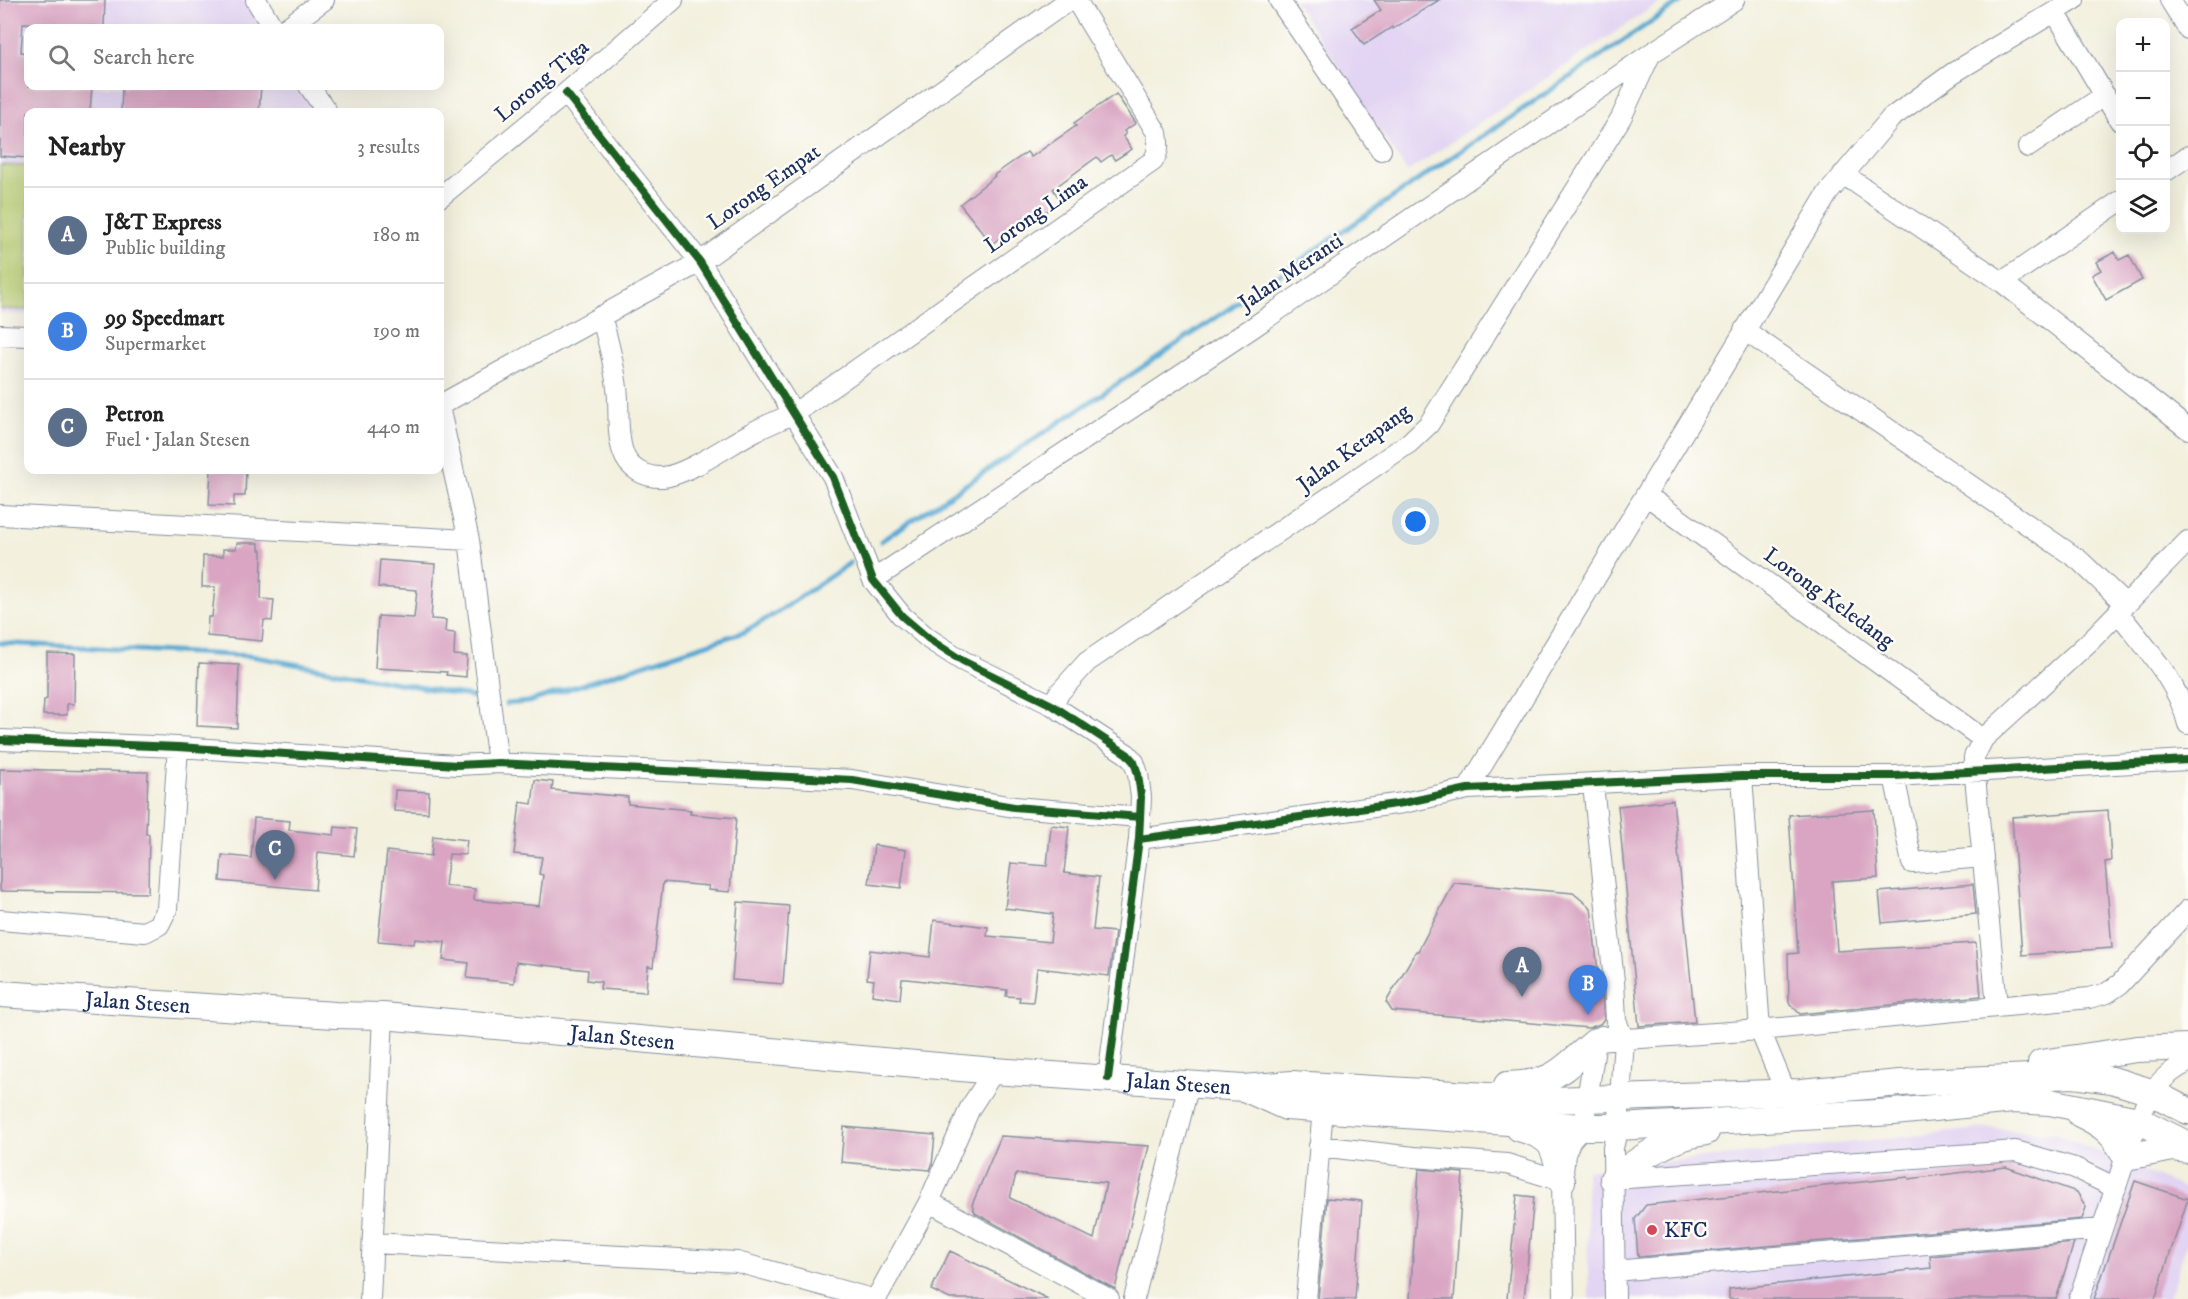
<!DOCTYPE html>
<meta charset="utf-8">
<style>
body{margin:0;font-family:"IM FELL DW Pica",serif;background:#f6f6f6;color:#222}
.controls{position:absolute;right:18px;top:18px;display:grid;overflow:hidden;border-radius:12px;box-shadow:0 6px 24px #0002}
.controls button{width:54px;height:54px;display:grid;place-items:center;padding:0;border:0;border-bottom:2px solid #e0e0e0;background:#fff;color:#222;font:30px sans-serif}
.you{position:absolute;left:1416px;top:522px;width:21px;height:21px;margin:-15px;border:4px solid #fff;border-radius:50%;background:#1a73e8;box-shadow:0 0 0 9px #1a73e833}
.badge{display:grid;place-items:center;width:39px;height:39px;border-radius:50%;background:#d1495b;color:#fff;font-size:20px;font-weight:700}
.pin{position:absolute;translate:-50% -50px;filter:drop-shadow(0 2px 3px #0008)}
.pin::after{content:'';position:absolute;top:32px;width:21px;height:18px;background:inherit;clip-path:polygon(0 0,100% 0,50% 100%)}
.list{margin:0;padding:0;list-style:none}
h2{display:flex;justify-content:space-between;align-items:center;height:78px;margin:0;padding:0 24px;font-size:26px}
h2 small{font-size:20px;font-weight:400;color:#767676}
.list li{display:grid;grid-template-columns:39px 1fr auto;gap:18px;align-items:center;box-sizing:border-box;height:96px;padding:0 24px;border-top:2px solid #e0e0e0}
.list b{display:block;font-size:22px;white-space:nowrap}
.list p{margin:0;font-size:20px;white-space:nowrap;color:#767676}
.list em{font-size:20px;font-style:normal;color:#767676}
.icon{flex:none;width:33px;height:33px;fill:none;stroke:currentColor;stroke-width:2;stroke-linecap:round;stroke-linejoin:round}
.map{position:relative;flex:none;width:2188px;height:1299px;overflow:hidden}
.search{position:absolute;background:#fff;box-shadow:0 6px 24px #0002;left:24px;top:24px;width:420px;height:66px;display:flex;align-items:center;gap:15px;box-sizing:border-box;padding:0 21px;border-radius:12px;color:#767676;font-size:22px}
.panel{position:absolute;background:#fff;box-shadow:0 6px 24px #0002;left:24px;top:108px;width:420px;height:366px;border-radius:12px}
.map>svg:first-child{display:block}
.built{fill:#e2d4f3}
.grass{fill:#b5ca6e;stroke:#687c66;stroke-width:1.5}
.lines{fill:none;stroke-linecap:round;stroke-linejoin:round}
.stream{stroke:#56a8d1;stroke-width:5}
.building{fill:#d9a5c3;fill-rule:evenodd}
.minor-casing{stroke:#87909e;stroke-width:22}
.major-casing{stroke:#87909e;stroke-width:28}
.minor{stroke:#fff;stroke-width:20}
.major{stroke:#fff;stroke-width:26}
.cycleway-casing{stroke:#fdfcf7;stroke-width:11}
.cycleway{stroke:#1b5e20;stroke-width:8}
.poi-dot{fill:#d1495b;stroke:#fdfcf7;stroke-width:2}
.labels{text-anchor:middle;dominant-baseline:central;stroke-width:5;stroke-linejoin:round;paint-order:stroke}
.street-label{font-size:22px;fill:#1b2f5e;stroke:#fdfcf7}
.poi-label{font-size:22px;fill:#1b2f5e;stroke:#fdfcf7;text-anchor:start}
</style>
<div class="map">
<svg width="2188" height="1299" viewBox="0 0 2188 1299">
<rect width="100%" height="100%" fill="#fdfcf7"/>
<filter id="ink" filterUnits="userSpaceOnUse"><feTurbulence type="fractalNoise" baseFrequency=".0167" numOctaves="2"/><feDisplacementMap in="SourceGraphic" scale="12" xChannelSelector="R" yChannelSelector="G"/><feConvolveMatrix kernelMatrix="1 2 1 2 8 2 1 2 1" color-interpolation-filters="sRGB"/></filter>
<filter id="wash" filterUnits="userSpaceOnUse"><feTurbulence type="fractalNoise" baseFrequency=".008" numOctaves="4" result="noise"/><feDisplacementMap in="SourceGraphic" scale="24" xChannelSelector="R" yChannelSelector="G"/><feGaussianBlur stdDeviation="1.35" result="paint"/><feColorMatrix in="noise" values="0 0 0 0 0 0 0 0 0 0 0 0 0 0 0 0 0 1.4 0 .05"/><feComposite in="paint" operator="in"/></filter>
<g filter="url(#wash)">
<rect width="100%" height="100%" fill="#f3f0de"/>
<path class="built" d="M0 0H250L267 28H28V86H303L319 112H28V315L0 314Z
M1294 0H1663L1407 172Z
M1989 1128 2057 1134 2188 1190V1240L2168 1299H1589L1586 1170Z"/>
<path class="grass" d="M0 165 28 166V310L0 309Z"/>
<g class="lines">
<path class="stream" d="M881 541 1189 336 1683 0
M0 643 251 656 474 697
M506 704 528 702 744 632 778 612 850 563"/>
</g>
<g id="blocks">
<path class="building" d="M0 0H105L104 27 23 23 21 52 28 53V86H92L90 112H28V158L0 156Z
M1374 0H1439L1393 29 1392 27 1364 45 1352 28 1381 10Z
M122 86H261L259 112H121Z
M1116 94 1136 123 1124 131 1126 134 1123 136 1132 149 1115 160 1111 155 1101 162 1097 157 1053 189 1061 201 1030 223 1026 217 992 244 960 204 995 176 994 175 1027 152 1031 157 1076 126 1074 123Z
M2115 252 2119 260 2129 255 2142 280 2106 300 2092 275 2101 270 2096 262Z
M211 470H246L245 496H234V506L209 505Z
M237 543H259V550H262L261 599 274 600 272 621 264 620 262 641 207 636 208 617H212L215 587H202L203 556H223V549H236Z
M380 560 435 564 431 619 446 620 445 632 455 633 454 655 467 656 466 677 446 675 447 672 375 668 378 616 414 618 417 590 378 587Z
M47 653 75 654 74 704H67V715H43L44 700 47 699Z
M199 663 239 665 237 728 197 726Z
M0 769 148 772 146 834H149L148 893 0 891Z
M535 780 553 782 552 790 628 797V804L691 810 690 814 736 818 730 892 708 890 709 886 663 882 653 967 648 966 646 992 600 989 601 982 587 980 588 970 516 962 514 983 467 978 469 963 443 960 445 942 415 939 414 944 378 941 387 851 431 856 433 836 467 840 465 855 449 854 445 886 475 889 474 900 539 906 543 875 539 874 542 857 514 854 520 802 532 804Z
M395 790 429 792 428 813 394 811Z
M1673 800 1695 1022 1639 1026 1618 806Z
M1874 810 1878 878 1832 881 1837 951 1976 943 1981 996 1800 1014 1789 1003 1788 954 1798 953 1789 815Z
M2108 810 2111 861 2105 862 2112 948 2022 955 2012 817Z
M254 818 290 821 289 830 334 835 335 827 357 829 354 856 318 852 315 890 220 881 222 855 251 858Z
M1051 825 1069 827 1064 873 1099 877 1093 930 1115 932 1109 976 1037 968 1033 1002 1019 1001 1020 997 1006 996 1007 990 907 979H902L900 999 872 995 874 980 867 979 870 950 930 957 934 920 988 927 987 936 1050 942 1053 914 1005 908 1011 863 1047 866Z
M874 845 906 850 901 888 869 884Z
M1454 883 1573 893 1591 908 1598 971 1601 975 1604 1019 1600 1024 1589 1028 1392 1011 1386 1002 1416 951H1418Z
M1973 884 1976 914 1882 923 1879 892Z
M738 902 789 906 783 984 732 980Z
M844 1127 935 1135 932 1165 930 1170 841 1162Z
M1001 1136 1149 1146 1115 1289 975 1213 972 1205ZM1016 1174 1106 1183 1094 1239 1010 1198Z
M2006 1167 2077 1192 2086 1207 2082 1219 1638 1257 1635 1219 1646 1205 1908 1177 1909 1179Z
M1419 1169 1463 1173 1454 1299H1410Z
M2135 1181 2188 1199 2155 1299H2094Z
M1517 1195 1534 1197 1524 1299H1507Z
M1327 1198 1362 1201 1355 1299H1318Z
M2074 1243 2056 1299H1729V1289L1931 1268 1930 1256Z
M950 1251 1048 1299H950L931 1290Z"/>
</g>
</g>
<g filter="url(#ink)">
<use href="#blocks" fill-opacity="0" stroke="#87909e" stroke-width="1.5"/>
<g class="lines">
<defs>
<path id="minor" d="M256 0 273 28
M1279 0 1381 150
M2170 0 2188 29
M2055 12 2120 121
M286 28 324 0
M309 86 327 112
M566 93 700 262 833 477 873 580 902 616 929 639 963 661 1052 705 1127 754 1134 762 1138 774 1141 797 1139 839 1108 1078
M2028 147 2105 95
M2166 171 2188 156
M1843 174 2002 282 2188 429
M440 197 566 93 673 0
M2002 282 2120 201
M601 316C608 340 614 364 617 388 620 409 616 432 623 452 628 469 646 478 663 477 687 475 730 444 753 432 767 425 781 419 795 413L1153 161C1159 151 1159 145 1157 133L1076 0
M1744 330 2079 560 2125 604
M0 335 28 336
M440 405 700 262 1069 0
M440 411 469 540 498 763
M1646 495 1983 739
M0 515 469 540
M873 580 1255 326 1650 54 1734 0
M2118 612C2144 646 2178 681 2188 724
M1052 705 1059 693 1087 662 1409 443 1429 424 1621 118 1650 55
M0 740 178 747 457 765 498 763 852 780 1014 807 1140 817
M1742 776 1760 1030 1786 1093
M1894 776 1912 863 1983 857
M1593 785 1614 981 1616 1021 1624 1040 1618 1127 1613 1148 1615 1299
M1468 789 1828 193 1891 118 1953 73 2074 0
M1139 839 1403 803 1468 789 1742 776H1894L2188 760
M0 920 145 932 159 925 167 909 178 747
M1997 1006 1974 766V757L1983 739 2090 641 2188 541
M1596 1041 1760 1030 2089 998 2107 993 2120 984 2188 910
M1319 1146 1414 1157 1507 1164 1562 1181
M1613 1179 2016 1151 2075 1168 2116 1188
M929 1202 1109 1299
M373 1243 737 1262 872 1299
M1614 1271 2102 1229
M370 1299 383 1016
M876 1299 929 1202 970 1108 994 1071
M1134 1299 1189 1084
M1306 1299 1323 1109
M1564 1299 1562 1181 1565 1154 1571 1140 1583 1127 1596 1041 1602 1036
M2079 1299 2138 1120C2151 1092 2160 1076 2188 1062"/>
<g id="major">
<path id="s1" d="M0 994 335 1015 383 1016 994 1071 1243 1088 1292 1084 1552 1100 1801 1092 1900 1083 2074 1075 2112 1080 2151 1092 2188 1111"/>
<path d="M2041 1063 2137 1049 2188 1047"/>
<path d="M1507 1085C1558 1083 1559 1071 1596 1041"/>
<path d="M1246 1089 1286 1107 1583 1127H1618L1894 1112 2013 1100 2050 1102 2138 1120 2188 1145"/>
<path d="M2080 1114C2104 1125 2114 1134 2126 1157L2173 1148 2188 1150"/>
<path d="M1519 1128C1556 1139 1553 1146 1562 1181"/>
<path d="M1613 1179C1641 1158 1670 1136 1706 1132"/>
</g>
</defs>
<use href="#minor" class="minor-casing"/>
<use href="#major" class="major-casing"/>
<use href="#minor" class="minor"/>
<use href="#major" class="major"/>
<defs>
<path id="cycleway" d="M566 93 700 262 833 477 873 580 902 616 929 639 963 661 1052 705 1127 754 1134 762 1138 774 1141 797 1139 839 1108 1078
M0 740 178 747 457 765 498 763 852 780 1014 807 1140 817
M1139 839 1403 803 1468 789 1742 776H1894L2188 760"/>
</defs>
<use href="#cycleway" class="cycleway-casing"/>
<use href="#cycleway" class="cycleway"/>
</g>
</g>
<circle class="poi-dot" cx="1652" cy="1230" r="6"/>
<g class="labels">
<g class="street-label">
<text transform="translate(542 81) rotate(-40)">Lorong Tiga</text>
<text transform="translate(764 187) rotate(-35)">Lorong Empat</text>
<text transform="translate(1036 214) rotate(-35)">Lorong Lima</text>
<text transform="translate(1291 272) rotate(-34)">Jalan Meranti</text>
<text transform="translate(1354 448) rotate(-36)">Jalan Ketapang</text>
<text transform="translate(1829 598) rotate(36)">Lorong Keledang</text>
<text stroke="none"><textPath href="#s1" startOffset="138">Jalan Stesen</textPath></text>
<text stroke="none"><textPath href="#s1" startOffset="624">Jalan Stesen</textPath></text>
<text stroke="none"><textPath href="#s1" startOffset="1182">Jalan Stesen</textPath></text>
</g>
<g class="poi-label">
<text x="1664" y="1230">KFC</text>
</g>
</g>
</svg>
<div class="controls">
<button>+</button>
<button>−</button>
<button><svg class="icon" aria-label="locate" viewBox="0 0 24 24"><circle cx="12" cy="12" r="6"/><path d="M12 2v4M12 18v4M2 12h4M18 12h4"/></svg></button>
<button><svg class="icon" aria-label="layers" viewBox="0 0 24 24"><path d="M12 4l9 5-9 5-9-5zM3 14l9 5 9-5"/></svg></button>
</div>
<div class="you"></div>
<div class="pin badge" style="left:1522px;top:997px;background:#5c6f8a">A</div>
<div class="pin badge" style="left:1588px;top:1015px;background:#3f7fe0">B</div>
<div class="pin badge" style="left:275px;top:880px;background:#5c6f8a">C</div>
<div class="search"><svg class="icon" aria-label="search" viewBox="0 0 24 24"><circle cx="10" cy="10" r="6"/><path d="M15 15l6 6"/></svg>Search here</div>
<section class="panel">
<h2>Nearby<small>3 results</small></h2>
<ul class="list">
<li><span class="badge" style="background:#5c6f8a">A</span><div><b>J&amp;T Express</b><p>Public building</p></div><em>180 m</em></li>
<li><span class="badge" style="background:#3f7fe0">B</span><div><b>99 Speedmart</b><p>Supermarket</p></div><em>190 m</em></li>
<li><span class="badge" style="background:#5c6f8a">C</span><div><b>Petron</b><p>Fuel · Jalan Stesen</p></div><em>440 m</em></li>
</ul>
</section>
</div>
